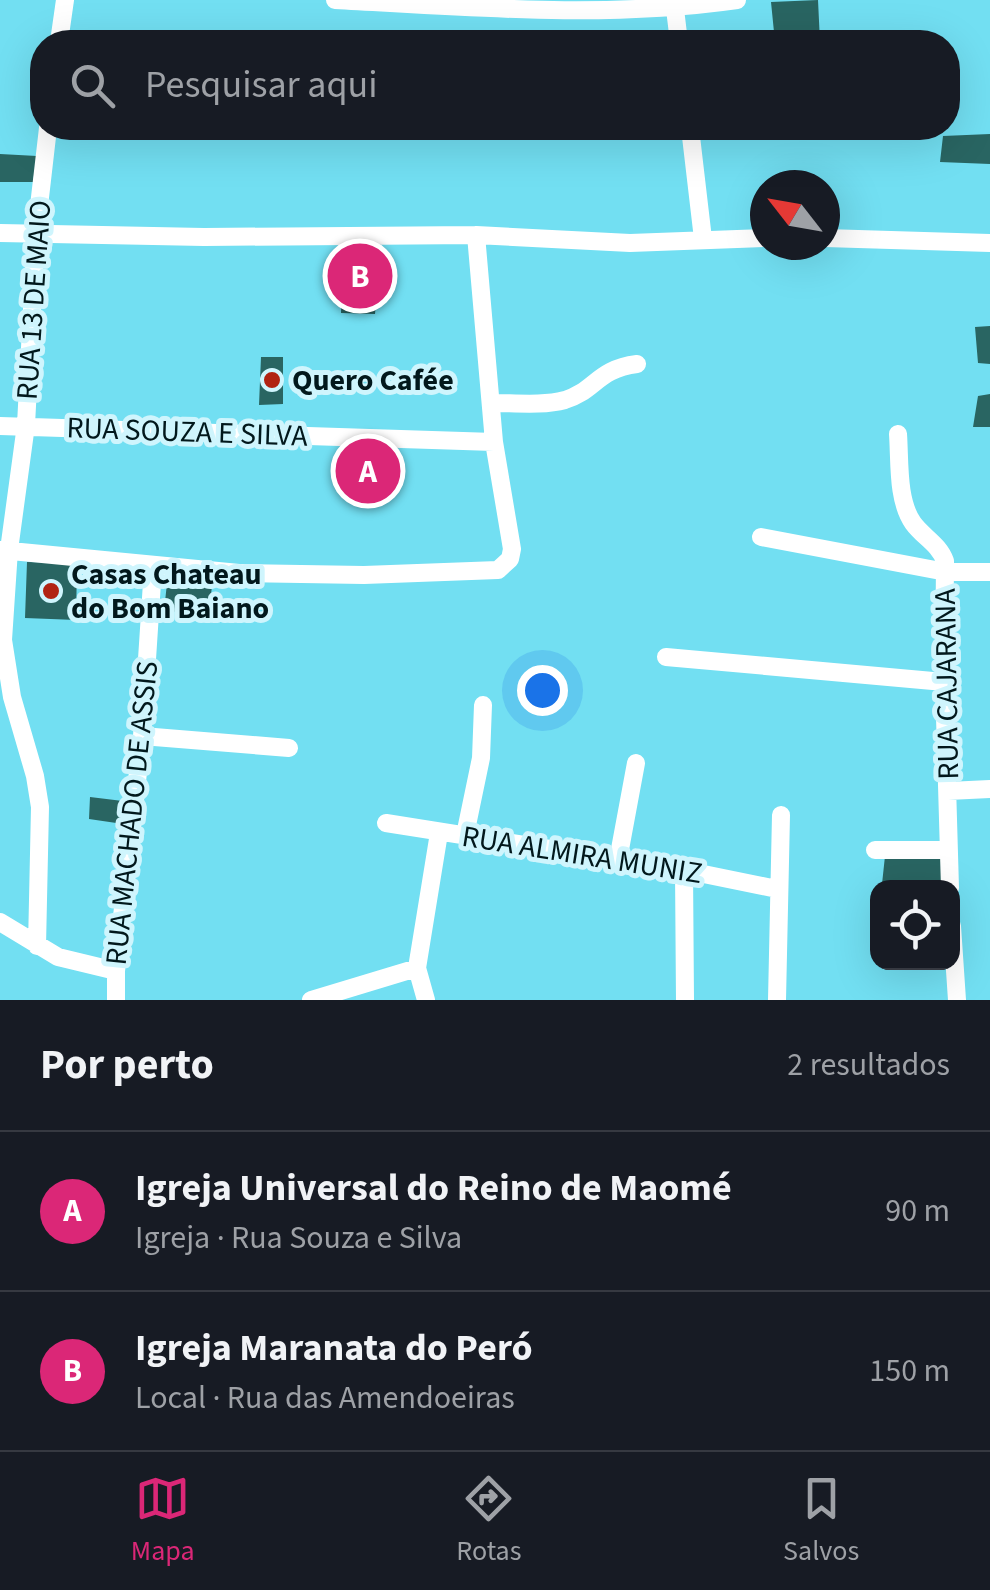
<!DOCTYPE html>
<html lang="pt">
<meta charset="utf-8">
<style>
body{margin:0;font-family:"Source Sans 3",sans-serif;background:#20242c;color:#f1f3f6}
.controls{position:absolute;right:30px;bottom:30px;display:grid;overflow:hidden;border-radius:20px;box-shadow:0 10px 40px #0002}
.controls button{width:90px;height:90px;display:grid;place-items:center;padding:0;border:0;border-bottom:2px solid #363941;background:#171b24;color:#f1f3f6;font:50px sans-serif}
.compass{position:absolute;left:750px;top:170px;width:90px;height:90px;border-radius:50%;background:#171b24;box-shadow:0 10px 40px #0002;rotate:301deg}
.you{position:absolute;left:542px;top:690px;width:35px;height:35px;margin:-25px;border:8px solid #fff;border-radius:50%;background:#1a73e8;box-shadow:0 0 0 15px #1a73e833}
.badge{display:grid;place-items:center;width:65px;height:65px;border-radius:50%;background:#db2777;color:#fff;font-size:32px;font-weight:700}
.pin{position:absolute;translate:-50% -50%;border:5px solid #fff;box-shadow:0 2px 10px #0006}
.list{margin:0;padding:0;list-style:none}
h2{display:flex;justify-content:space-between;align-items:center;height:130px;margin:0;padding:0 40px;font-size:42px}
h2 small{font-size:32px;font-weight:400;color:#9ea1a6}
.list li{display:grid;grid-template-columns:65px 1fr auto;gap:30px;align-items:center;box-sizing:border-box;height:160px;padding:0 40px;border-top:2px solid #363941}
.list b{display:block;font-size:38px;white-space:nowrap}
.list p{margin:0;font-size:32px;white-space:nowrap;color:#9ea1a6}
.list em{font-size:32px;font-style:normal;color:#9ea1a6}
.icon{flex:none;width:55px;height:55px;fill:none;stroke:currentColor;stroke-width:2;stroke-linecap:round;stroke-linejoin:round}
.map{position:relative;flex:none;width:990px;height:1000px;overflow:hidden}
.search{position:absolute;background:#171b24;box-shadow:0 10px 40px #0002;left:30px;right:30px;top:30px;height:110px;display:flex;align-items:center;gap:25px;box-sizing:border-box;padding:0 35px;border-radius:40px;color:#9ea1a6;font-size:38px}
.sheet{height:450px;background:#171b24}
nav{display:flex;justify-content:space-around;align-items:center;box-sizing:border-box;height:140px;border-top:2px solid #363941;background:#171b24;font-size:28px;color:#9ea1a6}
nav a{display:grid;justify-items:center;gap:5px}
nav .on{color:#db2777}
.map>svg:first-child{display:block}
.building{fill:#296562}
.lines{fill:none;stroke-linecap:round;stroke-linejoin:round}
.street{stroke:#fff;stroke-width:18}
.poi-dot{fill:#b12312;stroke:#cff5fd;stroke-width:4}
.labels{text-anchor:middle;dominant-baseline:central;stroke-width:10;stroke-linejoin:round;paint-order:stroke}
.street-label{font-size:30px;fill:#02181c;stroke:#cff5fd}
.poi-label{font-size:30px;font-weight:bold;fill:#02181c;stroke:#cff5fd;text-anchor:start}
</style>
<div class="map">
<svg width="990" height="1000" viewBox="0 0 990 1000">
<rect width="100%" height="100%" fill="#72dff2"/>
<path class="building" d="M818 0 820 42H775L771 2Z
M990 134V164L940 162 943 136Z
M0 154 37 156 33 182H0Z
M343 239H381L375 314 341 313Z
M990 326V364L978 363 975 327Z
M261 357H283V404L259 405Z
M990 394V427H973L978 396Z
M382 445 380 497H355L356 446Z
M27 562 77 563 76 620 25 618Z
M168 574 213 576 209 614 164 611Z
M90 797 131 802 130 825 89 819Z
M885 856 948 859V881L882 884Z"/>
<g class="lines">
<path class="street" d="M335 0C469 7 604 19 737 0
M675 9 679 42
M59 42 65 0
M690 128 703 239
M0 233 204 237 476 235 630 243 765 238
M825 238 990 243
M492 403C515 403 543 406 565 400 595 391 597 369 637 364
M0 426 494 442
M898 434C900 462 897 500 913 523 923 537 939 544 945 561L944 682 950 888
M761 537 946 572H990
M0 550 239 573 364 575 498 570 510 559 512 549 494 442 476 235
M666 657 944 682
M142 736 289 748
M948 791 990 789
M386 823 684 870 777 889
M465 835 481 758 483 705
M875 850H948
M618 860 636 763
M684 870 685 1000
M0 922 58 957 116 971
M952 926 957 1000
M37 946 40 807 35 776 12 697 3 640 9 550 26 425 36 232 48 128
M116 1000V971L142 736 153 567
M311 1000 417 968
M426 1000 417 968 439 833
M777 1000 781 815"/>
</g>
<g class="poi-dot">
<circle cx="272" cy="380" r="10"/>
<circle cx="51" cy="591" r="10"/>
</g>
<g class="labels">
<g class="street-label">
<text transform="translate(34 300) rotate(-86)">RUA 13 DE MAIO</text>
<text transform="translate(187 432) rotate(2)">RUA SOUZA E SILVA</text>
<text transform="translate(947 684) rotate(-91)">RUA CAJARANA</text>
<text transform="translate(132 813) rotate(-84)">RUA MACHADO DE ASSIS</text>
<text transform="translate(582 855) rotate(9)">RUA ALMIRA MUNIZ</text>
</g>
<g class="poi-label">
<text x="292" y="380">Quero Cafée</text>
<text x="71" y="574">Casas Chateau<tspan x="71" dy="34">do Bom Baiano</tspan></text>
</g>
</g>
</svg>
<div class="controls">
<button><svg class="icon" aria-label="locate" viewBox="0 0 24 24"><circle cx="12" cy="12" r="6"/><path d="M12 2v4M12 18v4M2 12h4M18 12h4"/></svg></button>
</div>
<svg class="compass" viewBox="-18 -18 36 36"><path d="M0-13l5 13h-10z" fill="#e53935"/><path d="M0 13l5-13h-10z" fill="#9ea1a6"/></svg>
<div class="you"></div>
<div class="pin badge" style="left:368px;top:471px">A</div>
<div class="pin badge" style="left:360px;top:276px">B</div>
<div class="search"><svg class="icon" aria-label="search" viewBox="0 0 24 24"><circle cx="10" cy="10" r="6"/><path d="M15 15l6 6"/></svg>Pesquisar aqui</div>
</div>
<section class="sheet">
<h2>Por perto<small>2 resultados</small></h2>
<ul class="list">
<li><span class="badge">A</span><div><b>Igreja Universal do Reino de Maomé</b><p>Igreja · Rua Souza e Silva</p></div><em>90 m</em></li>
<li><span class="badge">B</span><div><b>Igreja Maranata do Peró</b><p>Local · Rua das Amendoeiras</p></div><em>150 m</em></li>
</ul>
</section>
<nav>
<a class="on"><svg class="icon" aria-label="map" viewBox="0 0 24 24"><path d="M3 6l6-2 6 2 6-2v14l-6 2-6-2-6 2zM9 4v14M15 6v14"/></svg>Mapa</a>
<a><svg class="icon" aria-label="directions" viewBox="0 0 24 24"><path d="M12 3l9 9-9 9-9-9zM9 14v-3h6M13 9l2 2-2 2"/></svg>Rotas</a>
<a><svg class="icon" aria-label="saved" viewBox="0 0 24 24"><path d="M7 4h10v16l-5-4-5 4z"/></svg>Salvos</a>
</nav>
